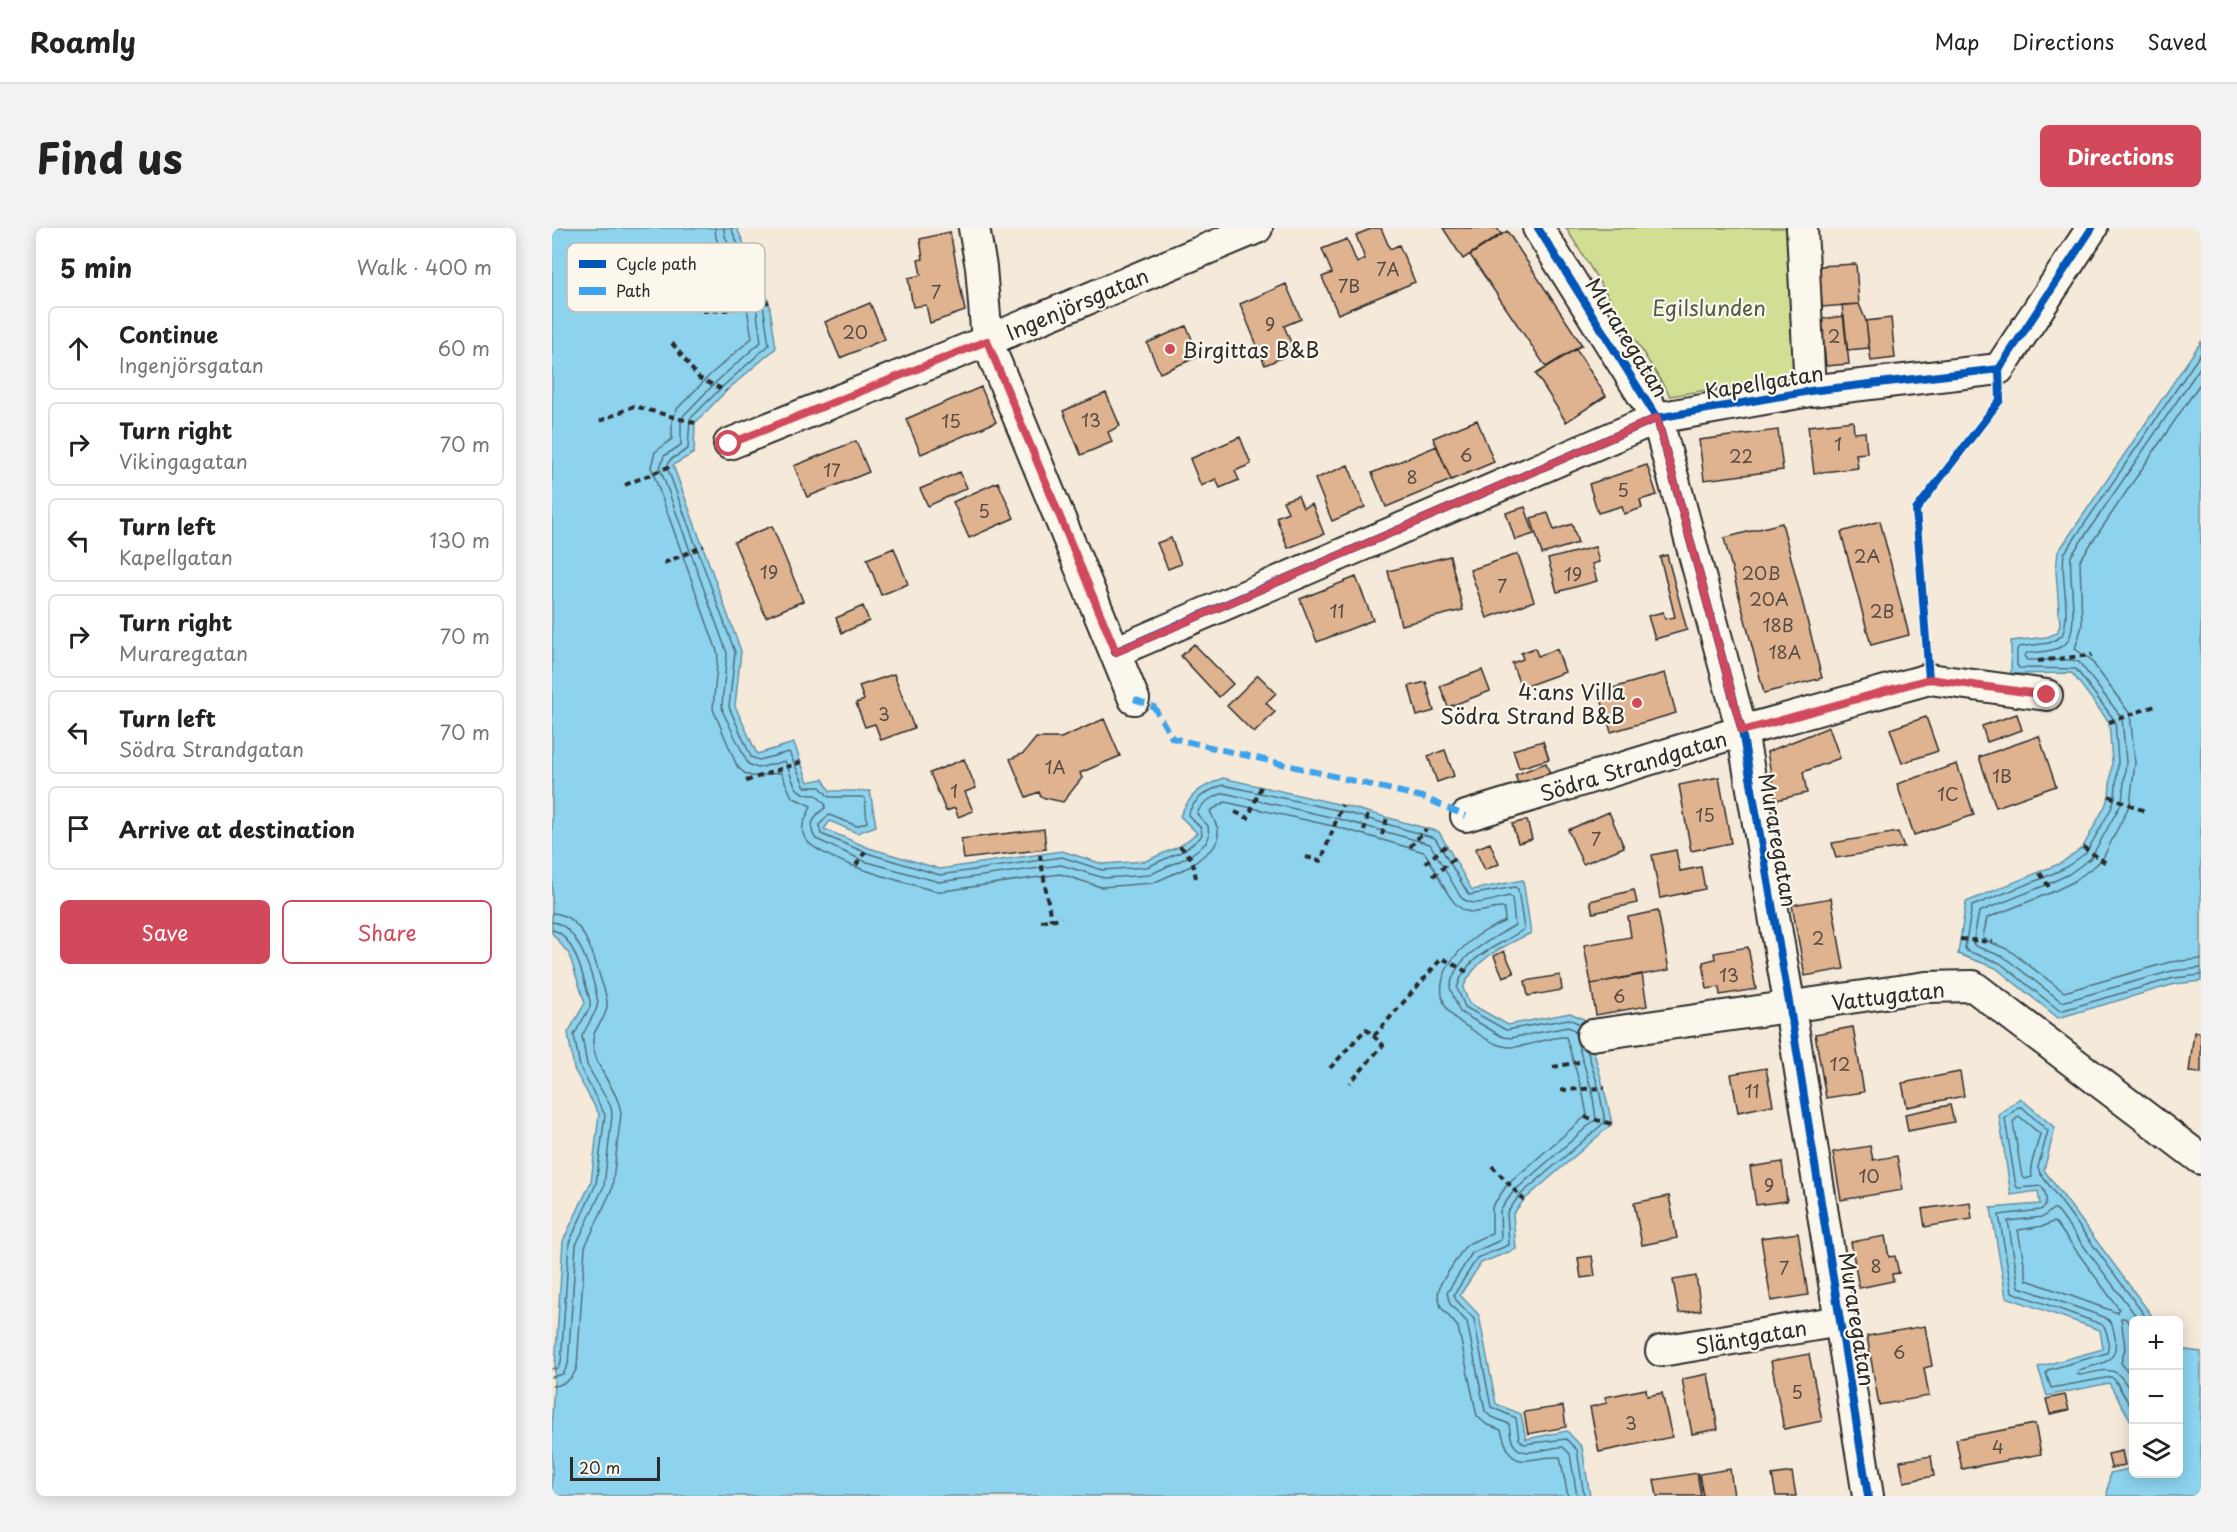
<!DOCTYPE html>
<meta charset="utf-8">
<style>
body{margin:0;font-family:"Playpen Sans",sans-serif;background:#f2f2f2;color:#222}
.controls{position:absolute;right:18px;bottom:18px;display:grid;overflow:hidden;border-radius:9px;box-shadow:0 3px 15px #0003}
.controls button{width:54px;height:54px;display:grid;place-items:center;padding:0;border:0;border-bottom:2px solid #e0e0e0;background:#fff;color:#222;font:30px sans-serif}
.scale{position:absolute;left:18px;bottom:15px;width:90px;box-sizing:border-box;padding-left:6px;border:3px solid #2b2b2b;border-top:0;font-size:16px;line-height:21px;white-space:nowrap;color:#2b2b2b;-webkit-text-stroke:4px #fbf7ec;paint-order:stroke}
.stop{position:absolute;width:18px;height:18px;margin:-14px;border:4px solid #d1495b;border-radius:50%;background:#fff}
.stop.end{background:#d1495b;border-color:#fff;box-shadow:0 2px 6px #0008}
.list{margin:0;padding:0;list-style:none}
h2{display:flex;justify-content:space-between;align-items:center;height:78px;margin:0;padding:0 24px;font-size:26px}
h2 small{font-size:20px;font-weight:400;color:#767676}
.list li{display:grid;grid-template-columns:39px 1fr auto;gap:18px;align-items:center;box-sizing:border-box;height:84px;margin:0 12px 12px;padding:0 12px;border:2px solid #e0e0e0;border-radius:9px}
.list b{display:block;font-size:22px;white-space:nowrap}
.list p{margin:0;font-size:20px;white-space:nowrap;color:#767676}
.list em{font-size:20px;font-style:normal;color:#767676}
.actions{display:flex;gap:12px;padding:18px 24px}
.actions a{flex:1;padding:14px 0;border:2px solid #d1495b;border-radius:9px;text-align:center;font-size:21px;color:#d1495b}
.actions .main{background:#d1495b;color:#fff}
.icon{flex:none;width:33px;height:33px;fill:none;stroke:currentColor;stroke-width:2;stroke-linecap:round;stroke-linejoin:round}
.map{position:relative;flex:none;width:1649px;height:1268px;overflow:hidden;border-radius:9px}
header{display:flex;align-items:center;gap:36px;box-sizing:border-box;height:84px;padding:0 30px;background:#fff;border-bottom:2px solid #e0e0e0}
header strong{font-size:28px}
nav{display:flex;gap:33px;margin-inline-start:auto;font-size:21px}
.intro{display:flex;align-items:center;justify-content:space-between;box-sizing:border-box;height:144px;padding:0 36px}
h1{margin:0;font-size:42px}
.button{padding:15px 27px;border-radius:9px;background:#d1495b;color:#fff;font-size:21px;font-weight:700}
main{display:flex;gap:36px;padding:0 36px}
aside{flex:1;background:#fff;border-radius:9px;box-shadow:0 3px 15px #0003}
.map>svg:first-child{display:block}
.green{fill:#d0df93;stroke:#7e855f;stroke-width:1.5}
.water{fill:#8dd3ee;stroke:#6690a0;stroke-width:1.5}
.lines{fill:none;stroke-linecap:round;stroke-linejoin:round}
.shore{stroke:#526e79;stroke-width:1.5}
.building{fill:#dfb390;stroke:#2b2b2b;stroke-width:1.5}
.minor-casing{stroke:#2b2b2b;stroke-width:34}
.path{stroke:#2b2b2b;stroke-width:4;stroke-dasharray:6 4.5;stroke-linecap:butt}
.minor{stroke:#fbf7ec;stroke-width:30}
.quiet{stroke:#3ea3eb;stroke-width:6;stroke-dasharray:12 6;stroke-linecap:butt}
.cycleway-casing{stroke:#fbf7ec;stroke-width:11}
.cycleway{stroke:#0057b8;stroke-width:8}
.route{stroke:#d1495b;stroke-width:8}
.poi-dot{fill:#d1495b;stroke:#fbf7ec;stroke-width:2}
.labels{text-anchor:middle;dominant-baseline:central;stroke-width:4.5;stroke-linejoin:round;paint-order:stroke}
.number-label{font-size:18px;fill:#584d44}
.street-label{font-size:21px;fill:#2b2b2b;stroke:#fbf7ec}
.park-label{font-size:21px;fill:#545845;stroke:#fbf7ec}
.poi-label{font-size:21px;fill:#2b2b2b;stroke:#fbf7ec;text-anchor:start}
.key{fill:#fbf7ec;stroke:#bdbab2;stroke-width:1.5}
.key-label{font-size:16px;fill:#2b2b2b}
</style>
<header>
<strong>Roamly</strong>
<nav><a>Map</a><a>Directions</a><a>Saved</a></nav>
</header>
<div class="intro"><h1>Find us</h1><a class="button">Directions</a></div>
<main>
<aside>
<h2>5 min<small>Walk · 400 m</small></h2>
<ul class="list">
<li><svg class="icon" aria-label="ahead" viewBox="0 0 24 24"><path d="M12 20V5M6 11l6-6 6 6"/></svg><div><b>Continue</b><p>Ingenjörsgatan</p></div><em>60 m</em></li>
<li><svg class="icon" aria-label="right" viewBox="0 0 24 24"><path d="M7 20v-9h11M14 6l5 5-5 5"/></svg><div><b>Turn right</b><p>Vikingagatan</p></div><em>70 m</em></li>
<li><svg class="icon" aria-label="left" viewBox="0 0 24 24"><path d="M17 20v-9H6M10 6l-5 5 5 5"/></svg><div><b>Turn left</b><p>Kapellgatan</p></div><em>130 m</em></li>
<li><svg class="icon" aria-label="right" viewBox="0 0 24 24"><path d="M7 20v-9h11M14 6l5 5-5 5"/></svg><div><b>Turn right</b><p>Muraregatan</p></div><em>70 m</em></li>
<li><svg class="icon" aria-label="left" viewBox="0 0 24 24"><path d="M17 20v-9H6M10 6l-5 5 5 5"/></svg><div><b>Turn left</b><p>Södra Strandgatan</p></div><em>70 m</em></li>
<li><svg class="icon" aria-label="arrive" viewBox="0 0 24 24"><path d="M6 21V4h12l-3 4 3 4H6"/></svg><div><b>Arrive at destination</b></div></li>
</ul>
<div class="actions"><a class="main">Save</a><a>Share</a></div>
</aside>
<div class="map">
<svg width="1649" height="1268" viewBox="0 0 1649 1268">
<rect width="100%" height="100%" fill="#f5e9da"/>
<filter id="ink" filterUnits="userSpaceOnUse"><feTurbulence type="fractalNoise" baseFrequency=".0167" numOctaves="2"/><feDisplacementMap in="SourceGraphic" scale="12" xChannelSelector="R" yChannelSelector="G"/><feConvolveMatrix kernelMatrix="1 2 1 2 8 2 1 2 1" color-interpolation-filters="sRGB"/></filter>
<g filter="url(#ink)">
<path class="green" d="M1014 0H1241L1247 147 1118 168Z"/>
<path class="water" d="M0 0H185L217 74 224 120 174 163 143 195 142 225 121 237 189 423 183 478 205 526 242 515 256 554 271 551 278 563H318L324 598 305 605 278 593 272 601 317 620 388 641 510 623 551 636 594 633 628 618 645 605 628 588C640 564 646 561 671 550L790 577 887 604 920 662 971 652 979 705C951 719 924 729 911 760L917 775 956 797 1018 785 1034 792C1042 827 1053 861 1060 896L972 972 961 986 964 1021 929 1035 908 1067 927 1087 944 1176 969 1186 974 1211 1015 1203 1030 1219 1038 1268H0V1188L11 1013 39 954 47 886 22 841 16 805 33 775 17 726 0 705Z
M1649 114V753L1623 756 1506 790 1444 740 1406 726 1414 674 1509 635 1531 619 1553 578 1557 568 1560 534 1557 494 1520 445 1459 446V413L1495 409 1505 405 1508 397 1504 342 1506 324Z
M1468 870 1503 900 1492 942 1603 1092H1582L1581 1196 1557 1155 1495 1168 1486 1139 1551 1121 1548 1102 1454 1069 1439 980 1488 976 1486 963 1459 967 1447 887Z
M1627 1121 1649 1124V1268H1555L1558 1245 1581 1240 1582 1246H1626Z"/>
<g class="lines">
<path class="shore" d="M163 0 164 10 195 80 200 110 158 147 125 181 120 192V211L103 224 99 239 166 426 161 481 185 538C201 557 211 544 229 545L240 569 259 578C256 589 247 596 252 608 260 631 358 656 383 663H392L508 646 549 659 601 655 639 638 662 619 666 611V601L658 583 673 574 785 599 872 624C885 640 897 683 919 684 930 685 941 679 952 680L953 693C944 698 933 702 925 708 888 735 871 775 919 801 928 807 940 816 951 818 971 823 994 808 1014 809L1031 866 1035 887 955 957 940 979V1005L918 1015 912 1020 889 1055 886 1066 889 1079 906 1099 925 1188 934 1196 949 1202C961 1249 974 1227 1008 1229L1016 1268
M172 0 173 8 204 78 209 114 165 153 132 187 129 193V217L112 228 108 240 175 425 170 477 171 484 196 536 206 540 233 533C242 550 239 568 264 567L273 576V580C262 587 255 599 264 611L312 633 387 654 509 637 552 650 597 647 636 629 654 615 657 608 656 598 645 586C649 574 661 569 672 565L787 591 878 616 908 668C919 682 942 671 957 668L960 670 963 697C938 713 903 726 898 760L908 784 951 809 958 810 1016 799 1022 802 1024 809
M179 0 211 76 217 117 170 159 138 191 136 221 118 232 115 239 183 424 177 479 199 529 207 532 237 524 253 559H268L277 569H311L313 571 315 594 305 598 277 587 267 597 269 606 315 625 388 647 510 629 550 642 595 639 631 623 648 610 650 606 649 600 636 587C642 570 655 563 671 557L789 583 883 610 917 667 963 659 966 661 972 701C947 719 914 726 905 760L913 779 954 802 1017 791 1028 796
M1649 125 1512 326C1508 352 1520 383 1510 408L1497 415 1467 419 1465 421V437L1467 440 1524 441 1563 493 1566 534 1563 569 1559 581 1534 625 1513 640 1491 650 1420 678 1413 720 1415 723 1448 735 1508 783 1622 750 1649 747
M1649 138 1519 328C1516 349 1529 405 1512 417 1501 424 1487 424 1475 425L1472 428 1475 432H1520L1527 434 1570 490 1574 534 1570 574 1539 630 1517 646 1494 657 1427 684 1421 715 1423 718 1452 729 1510 774 1620 743 1649 740
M1649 154 1528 332 1530 398 1523 421 1538 431 1578 486 1583 535 1578 576 1551 630 1544 637 1521 654 1498 665 1435 690 1431 709 1433 712 1457 722 1512 764 1618 734 1649 731
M0 685C31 686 42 728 49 752 52 760 56 770 55 779 52 798 37 799 42 822 46 845 66 862 69 885L60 961 33 1019 25 1139C21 1151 13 1157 0 1158
M0 694C27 696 42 752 46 774L44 782 30 808 35 837 59 879 60 887 52 958 24 1017 16 1137 11 1146 0 1149
M0 702C22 705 33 755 38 773V779L22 807 28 839 53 887 44 956 17 1015 9 1135 6 1140 0 1141
M1024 810 1040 863 1044 891 961 964 948 983 949 1012 920 1025 895 1065 898 1076 915 1094 933 1183 938 1188 957 1196C958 1202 958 1209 961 1215 969 1233 997 1218 1011 1219L1018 1226 1025 1268
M1467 888 1488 906 1479 938 1480 949 1473 951 1470 949 1461 894Z
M1501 994 1504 995 1567 1081 1566 1085 1475 1052 1466 1002 1492 998Z
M1582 1101 1573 1090H1569L1573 1120 1569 1135 1582 1151
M1582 1169C1563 1137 1564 1140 1528 1147L1525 1146 1527 1142C1548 1135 1567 1137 1563 1109 1561 1100 1561 1094 1552 1089L1467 1059 1456 993 1491 989 1501 981H1504L1587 1092
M1582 1184 1563 1152 1559 1149 1499 1160 1494 1145 1496 1142 1555 1125C1558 1117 1556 1101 1549 1096L1460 1064 1447 987 1488 982C1497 978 1495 965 1489 958L1466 960 1464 958 1453 891 1466 879H1470L1496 903 1486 939 1488 945 1596 1092
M1032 1268 1025 1222 1014 1211 972 1216 967 1211 964 1190 939 1179 922 1091 904 1072 902 1067 925 1030 957 1017 955 985 967 968 1053 894 1047 861 1035 822"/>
</g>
<path class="building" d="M821 0H829L838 21 847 17 863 54 786 86 770 49 780 45 770 21 795 11 805 35 813 31 804 7Z
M891 0H945L949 6 911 31Z
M955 3 1030 117 994 139 918 27Z
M398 4 413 83 378 95 374 77 361 79 356 50 369 47 366 32 371 31 368 11Z
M1304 36 1307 76 1270 79 1267 38Z
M734 56 749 91 732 98 743 124 713 137 688 76Z
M318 75 333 111 288 130 273 94Z
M1307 76 1314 93 1317 120 1295 122 1290 77Z
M1292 88 1297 136 1274 138 1269 91Z
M1339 90 1343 130 1319 133 1314 93Z
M634 98 648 128 608 145 595 115Z
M1024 121 1054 168 1014 194 984 146Z
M429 159 444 194 369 226 354 191Z
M554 165 568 198 556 204 560 214 529 227 511 183Z
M925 192 942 234 899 252 881 210Z
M1301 193 1302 205 1313 204 1315 225 1304 226 1306 240 1262 245 1256 198Z
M1226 202 1231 242 1152 252 1147 212Z
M688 209 699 236 683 243 687 252 668 260 664 251 649 258 638 231Z
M304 213 317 244 255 269 242 238Z
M885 218 899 252 834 279 820 245Z
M796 237 813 279 780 293 763 251Z
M1095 237 1105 267 1088 272 1090 280 1072 286 1070 278 1046 285 1037 256Z
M408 244 415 260 376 278 368 261Z
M446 254 462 290 417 310 401 274Z
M746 268 751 280 760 276 772 306 736 320 724 289 736 284 731 273Z
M973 279 982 306 963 312 954 285Z
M996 285 1002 302 1020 296 1026 315 990 326 979 290Z
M1328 293 1357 407 1319 417 1289 304Z
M1230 295 1270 450 1212 465 1172 310Z
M220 298 251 373 214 389 182 314Z
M619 310 629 336 616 341 605 315Z
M1043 319 1047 334 1040 336 1045 353 1005 364 996 331Z
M342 320 356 356 329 367 315 331Z
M966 326 982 373 935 390 918 342Z
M1115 327 1135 402 1103 411 1096 388 1111 384 1113 391 1123 389 1108 329Z
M898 328 911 382 849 397 836 343Z
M804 349 821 392 765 414 748 371Z
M311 378 317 393 290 405 284 390Z
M642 416 681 456 667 469 629 428Z
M983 420 986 428 1005 421 1013 444 969 460 960 435 971 431 969 425Z
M930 442 938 463 896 479 888 458Z
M1113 445 1124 485 1059 504 1047 464Z
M342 446 362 500 329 512 323 496 313 499 304 475 312 472 307 458Z
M706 447 724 465 714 475 723 484 702 505 675 478Z
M874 454 882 483 865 488 857 458Z
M1465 486 1470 502 1435 514 1430 498Z
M1374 489 1386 523 1350 535 1338 501Z
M552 491 568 528 528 545 530 550 511 574 489 569 487 564 474 569 458 531 472 525 484 510H509Z
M1277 499 1288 530 1251 544 1255 565 1224 572 1215 524Z
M1487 508 1504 558 1444 579 1427 529Z
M991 513 997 531 967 540 961 522Z
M893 522 902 548 885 554 876 528Z
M412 531 424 560 413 564 421 583 406 589 403 580 394 583 378 545Z
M994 535 998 546 967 558 963 547Z
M1405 536 1422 587 1362 607 1345 556Z
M1167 549 1179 615 1139 623 1127 557Z
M1057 584 1072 619 1031 636 1016 602Z
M975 592 980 611 966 615 960 596Z
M492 601 494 621 412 631 409 611Z
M1346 604 1352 619 1284 630 1280 615Z
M938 615 947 636 933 642 923 621Z
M1124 622 1128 643 1149 639 1153 661 1108 670 1100 627Z
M1082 662 1085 675 1041 685 1038 673Z
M1279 670 1292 741 1253 748 1240 677Z
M1106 683 1117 742 1039 756 1032 717 1079 709 1076 689Z
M1196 719 1204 761 1168 767 1167 759 1155 761 1151 734 1163 731 1162 725Z
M952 723 962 745 951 749 942 728Z
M1090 746 1095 778 1044 787 1039 756Z
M1008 747 1010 762 976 768 973 753Z
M1301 799 1312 864 1274 870 1263 806Z
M1642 804 1649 805V845L1637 844Z
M1214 840 1221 877 1186 884 1179 846Z
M1408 844 1412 868 1355 879 1350 855Z
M1398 877 1402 894 1356 903 1353 886Z
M1318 918 1321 932 1345 928 1351 962 1289 972 1281 924Z
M1230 934 1235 973 1204 977 1198 939Z
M1117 968 1125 1010 1090 1017 1082 975Z
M1418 974 1420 991 1373 999 1370 981Z
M1246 1005 1256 1067 1219 1073 1209 1010Z
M1333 1008 1337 1029 1343 1028 1347 1045 1340 1046 1341 1053 1307 1060 1299 1014Z
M1040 1028 1043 1048 1029 1050 1026 1030Z
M1144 1048 1149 1082 1127 1085 1121 1052Z
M1373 1098 1380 1138 1372 1140 1377 1168 1327 1177 1315 1108Z
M1257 1126 1270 1193 1232 1201 1219 1133Z
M1156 1146 1166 1201 1140 1206 1130 1151Z
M1094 1161 1095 1168 1110 1165 1120 1209 1047 1224 1038 1179 1055 1175 1053 1169Z
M1513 1167 1517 1182 1498 1186 1494 1171Z
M1011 1178 1014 1199 976 1206 972 1184Z
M1483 1196 1489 1226 1410 1241 1404 1211Z
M1570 1223 1573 1237 1559 1240 1556 1226Z
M1379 1228 1382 1248 1352 1254 1348 1233Z
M1178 1241 1182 1268H1151L1147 1246Z
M1240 1244 1244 1268H1224L1220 1247Z
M1145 1245 1149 1268H1105L1102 1252Z"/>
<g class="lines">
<defs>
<path id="minor" d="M422 0 429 39 435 113 582 471
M986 0 1105 190 1190 503 1238 780 1316 1268
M1250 0 1258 163
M177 216 435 113 705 0
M563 424 1105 190 1258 163 1447 141 1540 0
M914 588 1190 503 1377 451 1495 467
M1040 807 1374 759 1421 758 1649 931
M1109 1123 1288 1093"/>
</defs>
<use href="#minor" class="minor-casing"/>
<path class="path" d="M150 83 173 82 217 74
M120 115 147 150 174 163
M48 193 82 178 143 195
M73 257 121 237
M112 335 152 318
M1486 433 1540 427
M1557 494 1606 477
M194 553 249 534
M1557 568 1595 584
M683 584 696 590 709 559
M812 603 816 585
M830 607 835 590
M628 618 640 631 644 650
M858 619 874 601
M1531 619 1554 635
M488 627 499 692
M754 629 769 633 790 577
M873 635 895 617
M304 637 316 620
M1488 645 1497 659
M881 648 903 630
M489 693 510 690
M1408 711 1441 714
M822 808 890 730 917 745
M1001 839 1027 834
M778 840 814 801 831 817 798 855
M1009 862 1053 860
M1033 889 1060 896
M940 938 972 972"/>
<use href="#minor" class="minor"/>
<path class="quiet" d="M582 471 602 479 620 510 870 569 914 588"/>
<defs>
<path id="cycleway" d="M986 0 1105 190 1190 503 1238 780 1316 1268
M1447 141 1540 0
M563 424 1105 190 1258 163 1447 141
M1377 451 1364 282 1448 172 1447 141"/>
</defs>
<use href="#cycleway" class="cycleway-casing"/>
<use href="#cycleway" class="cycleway"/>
</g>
</g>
<g class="lines" filter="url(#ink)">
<path class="route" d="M177 216 435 113 564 424 1105 190 1190 503 1377 451 1495 467"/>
</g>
<g class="poi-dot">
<circle cx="618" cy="121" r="6"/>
<circle cx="1085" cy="475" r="6"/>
</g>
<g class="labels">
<g class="number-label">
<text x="836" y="40">7A</text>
<text x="797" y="57">7B</text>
<text x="384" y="63">7</text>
<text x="718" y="95">9</text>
<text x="303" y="103">20</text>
<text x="1282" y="107">2</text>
<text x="539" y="191">13</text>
<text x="399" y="192">15</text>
<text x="1286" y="215">1</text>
<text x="914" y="226">6</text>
<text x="1189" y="227">22</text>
<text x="280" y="241">17</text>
<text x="860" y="248">8</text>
<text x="1071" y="261">5</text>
<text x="432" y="282">5</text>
<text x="1315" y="327">2A</text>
<text x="217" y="343">19</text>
<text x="1209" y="344">20B</text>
<text x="1021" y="345">19</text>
<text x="950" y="357">7</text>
<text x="1217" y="370">20A</text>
<text x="785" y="382">11</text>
<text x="1330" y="382">2B</text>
<text x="1226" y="396">18B</text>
<text x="1233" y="423">18A</text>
<text x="332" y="485">3</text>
<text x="503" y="538">1A</text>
<text x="1450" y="547">1B</text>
<text x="402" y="562">1</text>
<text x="1396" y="565">1C</text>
<text x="1153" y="586">15</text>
<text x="1044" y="610">7</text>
<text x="1266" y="709">2</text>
<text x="1177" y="746">13</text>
<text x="1067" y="767">6</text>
<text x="1288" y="835">12</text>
<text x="1200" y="862">11</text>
<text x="1317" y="947">10</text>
<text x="1217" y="956">9</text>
<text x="1324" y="1037">8</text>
<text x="1232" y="1039">7</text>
<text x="1347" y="1123">6</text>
<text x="1245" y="1163">5</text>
<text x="1079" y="1194">3</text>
<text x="1446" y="1218">4</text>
</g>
<g class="street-label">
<text transform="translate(525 75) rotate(-23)">Ingenjörsgatan</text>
<text transform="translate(1076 109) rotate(58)">Muraregatan</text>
<text transform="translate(1212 153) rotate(-9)">Kapellgatan</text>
<text transform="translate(1081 537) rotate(-17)">Södra Strandgatan</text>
<text transform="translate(1227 612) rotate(80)">Muraregatan</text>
<text transform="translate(1336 767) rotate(-7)">Vattugatan</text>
<text transform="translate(1306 1091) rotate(81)">Muraregatan</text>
<text transform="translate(1199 1108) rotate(-10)">Släntgatan</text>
</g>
<g class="park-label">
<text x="1157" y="79">Egilslunden</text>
</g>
<g class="poi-label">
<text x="630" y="121">Birgittas B&amp;B</text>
<text x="1073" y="463" text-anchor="end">4:ans Villa<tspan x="1073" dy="24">Södra Strand B&amp;B</tspan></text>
</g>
</g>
<rect x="15" y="15" width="198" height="69" rx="9" class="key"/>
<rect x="27" y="32" width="27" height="8" fill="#0057b8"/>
<rect x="27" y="59" width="27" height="8" fill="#3ea3eb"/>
<g class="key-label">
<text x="64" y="42">Cycle path</text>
<text x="64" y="69">Path</text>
</g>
</svg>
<div class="controls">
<button>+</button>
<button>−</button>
<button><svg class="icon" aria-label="layers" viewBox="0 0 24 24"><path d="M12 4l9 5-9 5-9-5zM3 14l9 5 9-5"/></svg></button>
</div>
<div class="scale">20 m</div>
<div class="stop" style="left:177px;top:216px"></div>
<div class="stop end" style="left:1495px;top:467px"></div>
</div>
</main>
